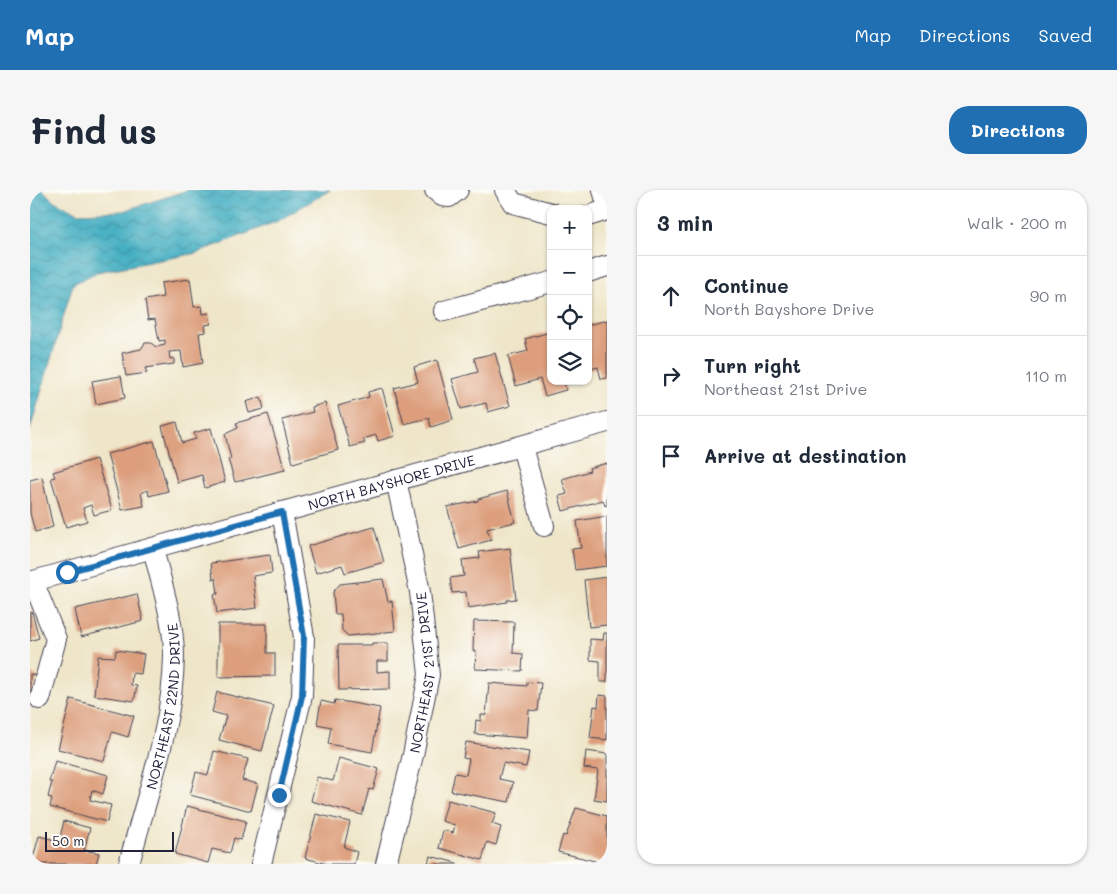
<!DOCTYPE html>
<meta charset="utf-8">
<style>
body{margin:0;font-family:Mali,sans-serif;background:#f6f6f7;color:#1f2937}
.controls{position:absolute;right:15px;top:15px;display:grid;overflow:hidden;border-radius:10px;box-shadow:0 1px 4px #0004}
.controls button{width:45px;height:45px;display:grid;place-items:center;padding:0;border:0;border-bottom:1px solid #e0e1e3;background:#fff;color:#1f2937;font:25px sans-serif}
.scale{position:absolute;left:15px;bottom:12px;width:129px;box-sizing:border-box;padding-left:5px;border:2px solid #22223b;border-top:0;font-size:14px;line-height:18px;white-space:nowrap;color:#22223b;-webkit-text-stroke:4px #fdfcf7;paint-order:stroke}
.stop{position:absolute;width:15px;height:15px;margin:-11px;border:4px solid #1f6fb2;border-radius:50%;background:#fff}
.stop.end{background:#1f6fb2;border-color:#fff;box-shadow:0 1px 5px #0008}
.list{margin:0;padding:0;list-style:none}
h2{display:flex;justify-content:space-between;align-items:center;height:65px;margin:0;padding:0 20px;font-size:21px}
h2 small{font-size:16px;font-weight:400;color:#747a83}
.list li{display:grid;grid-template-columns:32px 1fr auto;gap:15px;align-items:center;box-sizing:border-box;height:80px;padding:0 20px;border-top:1px solid #e0e1e3}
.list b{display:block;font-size:19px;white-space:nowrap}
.list p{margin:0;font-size:16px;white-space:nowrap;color:#747a83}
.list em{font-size:16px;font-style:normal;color:#747a83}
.icon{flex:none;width:28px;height:28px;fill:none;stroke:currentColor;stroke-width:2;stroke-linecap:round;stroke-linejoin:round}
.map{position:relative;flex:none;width:577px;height:674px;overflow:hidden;border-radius:20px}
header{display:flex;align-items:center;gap:30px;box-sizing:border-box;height:70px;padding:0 25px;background:#1f6fb2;color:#fff}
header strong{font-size:24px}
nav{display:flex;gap:28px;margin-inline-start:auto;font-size:18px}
.intro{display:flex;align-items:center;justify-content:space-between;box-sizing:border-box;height:120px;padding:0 30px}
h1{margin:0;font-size:35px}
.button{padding:12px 22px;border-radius:20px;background:#1f6fb2;color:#fff;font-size:18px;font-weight:700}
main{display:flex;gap:30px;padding:0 30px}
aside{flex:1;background:#fff;border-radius:20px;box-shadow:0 1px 4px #0004}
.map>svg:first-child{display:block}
.water{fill:url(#water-waves);stroke:#33687e}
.building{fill:#dc9e7c}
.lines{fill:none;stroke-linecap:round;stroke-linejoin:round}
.minor-casing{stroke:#413f50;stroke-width:22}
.minor{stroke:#fff;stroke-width:20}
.route{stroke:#1f6fb2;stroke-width:6}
.labels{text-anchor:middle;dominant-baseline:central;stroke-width:4;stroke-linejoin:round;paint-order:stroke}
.street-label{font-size:14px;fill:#22223b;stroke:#fdfcf7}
</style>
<header>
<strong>Map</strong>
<nav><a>Map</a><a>Directions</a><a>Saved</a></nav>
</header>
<div class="intro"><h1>Find us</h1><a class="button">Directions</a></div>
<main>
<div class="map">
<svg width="577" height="674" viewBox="0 0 577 674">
<defs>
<pattern id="water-waves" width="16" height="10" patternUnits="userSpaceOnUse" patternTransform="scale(1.25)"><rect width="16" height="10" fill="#44afc2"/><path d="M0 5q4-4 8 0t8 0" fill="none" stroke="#388e9f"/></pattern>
</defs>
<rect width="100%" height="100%" fill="#fdfcf7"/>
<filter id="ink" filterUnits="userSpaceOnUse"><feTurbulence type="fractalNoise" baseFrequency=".02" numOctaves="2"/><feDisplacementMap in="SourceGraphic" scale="10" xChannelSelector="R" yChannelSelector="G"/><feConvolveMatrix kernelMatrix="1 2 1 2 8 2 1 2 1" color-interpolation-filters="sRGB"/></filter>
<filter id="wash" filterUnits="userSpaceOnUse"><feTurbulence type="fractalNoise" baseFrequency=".0096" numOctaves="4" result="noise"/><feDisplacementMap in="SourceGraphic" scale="20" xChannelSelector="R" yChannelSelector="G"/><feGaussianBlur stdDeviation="1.12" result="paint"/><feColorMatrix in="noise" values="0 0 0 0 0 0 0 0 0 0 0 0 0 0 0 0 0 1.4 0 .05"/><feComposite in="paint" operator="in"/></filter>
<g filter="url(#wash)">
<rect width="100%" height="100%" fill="#efe6c9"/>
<path class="water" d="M0 0H13L24 11 49 23 93 21 158 0H300L248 31 167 63 67 82 43 94 0 240Z"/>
<g id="blocks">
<path class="building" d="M160 89 164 117 172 116 173 124 179 123 181 134 175 135 176 142 169 143 173 173 153 177 151 161 139 162 140 169 144 168V174L115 178 117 183 96 186 92 163 111 159 115 153H121L126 157 135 155V150L129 151 125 129 118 130 115 110 133 107 131 93Z
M577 130V188L571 189 568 177 558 180V135Z
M520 142 521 191H534L536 200 515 206 510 189 486 196 478 166 498 161 495 149Z
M465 163 480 216 458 222 456 213 431 219 422 189 448 182 444 168Z
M407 170 423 230 401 237 399 228 374 234 364 198 388 192 384 177Z
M91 186 95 208 66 214 62 191Z
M352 198 365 246 348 251 346 245 333 249 335 253 320 257 308 216 339 207 338 202Z
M231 207 234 219 219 223 216 212Z
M295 213 308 260 263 273 252 230 283 222 282 217Z
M238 224 255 280 205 292 198 269H201L195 244 208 238 206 233Z
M147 232 152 253 166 249 164 243 181 238 195 292 175 298 172 285 147 292 132 236Z
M124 251 138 301 119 306 118 300 111 303 114 316 92 320 77 264Z
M66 269 82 320 64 325 61 315 53 318 57 331 36 337 21 288 25 287 23 282Z
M577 273V315L575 316 573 310 533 321 529 306 537 304 532 289 560 281 559 278Z
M12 287 23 337 5 342 0 323V290Z
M477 301 485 332 457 339 461 350 429 359 417 317 448 311V309Z
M577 326V376L545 380 542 359 551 358 547 331Z
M344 337 354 372 315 383 312 375 286 383 278 356Z
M480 358 486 409 477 410V412L438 418 436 402 422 403 420 388 434 386 432 370 450 368 449 362Z
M240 365 242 383 223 386 227 418 187 423 184 404H188L186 389H183L181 373Z
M577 387V435L559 437 554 390Z
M353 389 358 412 362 411 365 441 318 446 312 440 311 424H305L303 402 310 394Z
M107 404 113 431 51 447 45 419Z
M2 422 9 448 0 451V423Z
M444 431 484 432 483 463 493 464 492 481 445 479 446 461H443Z
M188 434H237V463H245V486L188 487Z
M574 443H577V492H570V471L560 470V449L573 450Z
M342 453H358V471H347V482L360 481V499L309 500 308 455H342Z
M86 460 114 464 111 484 102 483 101 495 107 496 104 511 64 505 68 466 85 467Z
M0 484 8 486 1 512 0 511Z
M497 492 511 493 508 521 499 520 497 548 445 544 446 530 451 531V525H456L459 493 497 496Z
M187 502 244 516 232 561 189 550 196 526 182 522Z
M569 505 577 506V550L560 548 564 516 568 517Z
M41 509 104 526 98 547 82 542 74 571 28 559Z
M305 510 350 518 342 562 298 554 301 537 287 534 291 511 304 514Z
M436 552 499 562 496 577 473 573 469 589 483 592 479 612 421 601 425 583 436 585 439 569 433 568Z
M184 561 218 569 212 590 228 594 221 621 160 605 166 582 178 585Z
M556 561 577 564V611L564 609 568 580 554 578Z
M309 568 349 579 343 600 339 599 332 625 281 611 287 587 303 591Z
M25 571 78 585 73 604 62 600 60 610 81 615 77 632 20 617 22 608 18 607 22 592H19Z
M418 610 466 623 462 634 471 637 466 655 457 652 452 670 409 658 413 640 423 643 425 635 412 631Z
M157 616 216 631 211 650 204 648 200 663 182 659 178 673 145 664Z
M546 618 577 626V674L528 662 533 645 536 646Z
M286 624 320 632 314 657 327 662 324 674H297L275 668Z
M34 631 60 638 54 660 69 663 66 674H10L2 672 9 646 29 651Z
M400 666 427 673V674H398Z"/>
</g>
</g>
<g filter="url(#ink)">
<use href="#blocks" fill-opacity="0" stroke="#413f50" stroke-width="1"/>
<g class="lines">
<defs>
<g id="minor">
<path d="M405 0 412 6 419 7 428 0"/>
<path d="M475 0 483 13 521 23"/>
<path d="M573 0 577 14"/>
<path d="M558 26 577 20"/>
<path d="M558 82 577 76"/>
<path d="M414 121 521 92"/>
<path d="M492 257 514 336"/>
<path d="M3 391 26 449 10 509"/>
<path id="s1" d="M0 392 577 232"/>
<path id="s2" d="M99 674C116 606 143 537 144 466 144 430 131 393 123 358"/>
<path d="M231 674 272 506 274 447 252 322"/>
<path id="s3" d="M356 674 383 565 399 485 390 402 366 290"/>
</g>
</defs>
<use href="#minor" class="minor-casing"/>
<use href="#minor" class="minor"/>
</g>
</g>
<g class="lines" filter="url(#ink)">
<path class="route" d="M37 382 252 322 274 446 272 506 249 605"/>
</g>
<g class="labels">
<g class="street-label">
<text stroke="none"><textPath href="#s1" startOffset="375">NORTH BAYSHORE DRIVE</textPath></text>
<text stroke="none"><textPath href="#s3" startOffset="196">NORTHEAST 21ST DRIVE</textPath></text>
<text stroke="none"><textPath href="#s2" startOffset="162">NORTHEAST 22ND DRIVE</textPath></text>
</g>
</g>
</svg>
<div class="controls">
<button>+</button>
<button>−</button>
<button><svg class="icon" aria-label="locate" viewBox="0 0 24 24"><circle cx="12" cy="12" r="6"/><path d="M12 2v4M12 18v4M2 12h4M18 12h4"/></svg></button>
<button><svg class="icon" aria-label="layers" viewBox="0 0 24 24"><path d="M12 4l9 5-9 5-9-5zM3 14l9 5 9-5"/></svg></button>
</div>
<div class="scale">50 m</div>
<div class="stop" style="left:37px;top:382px"></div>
<div class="stop end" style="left:249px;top:605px"></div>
</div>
<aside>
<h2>3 min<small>Walk · 200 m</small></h2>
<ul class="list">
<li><svg class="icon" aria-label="ahead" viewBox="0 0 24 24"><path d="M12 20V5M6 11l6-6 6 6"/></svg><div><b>Continue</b><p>North Bayshore Drive</p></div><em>90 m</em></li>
<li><svg class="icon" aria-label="right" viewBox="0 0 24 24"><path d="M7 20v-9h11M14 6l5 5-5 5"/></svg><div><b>Turn right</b><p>Northeast 21st Drive</p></div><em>110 m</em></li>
<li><svg class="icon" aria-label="arrive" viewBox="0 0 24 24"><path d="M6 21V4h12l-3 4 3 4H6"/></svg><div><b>Arrive at destination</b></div></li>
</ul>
</aside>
</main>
